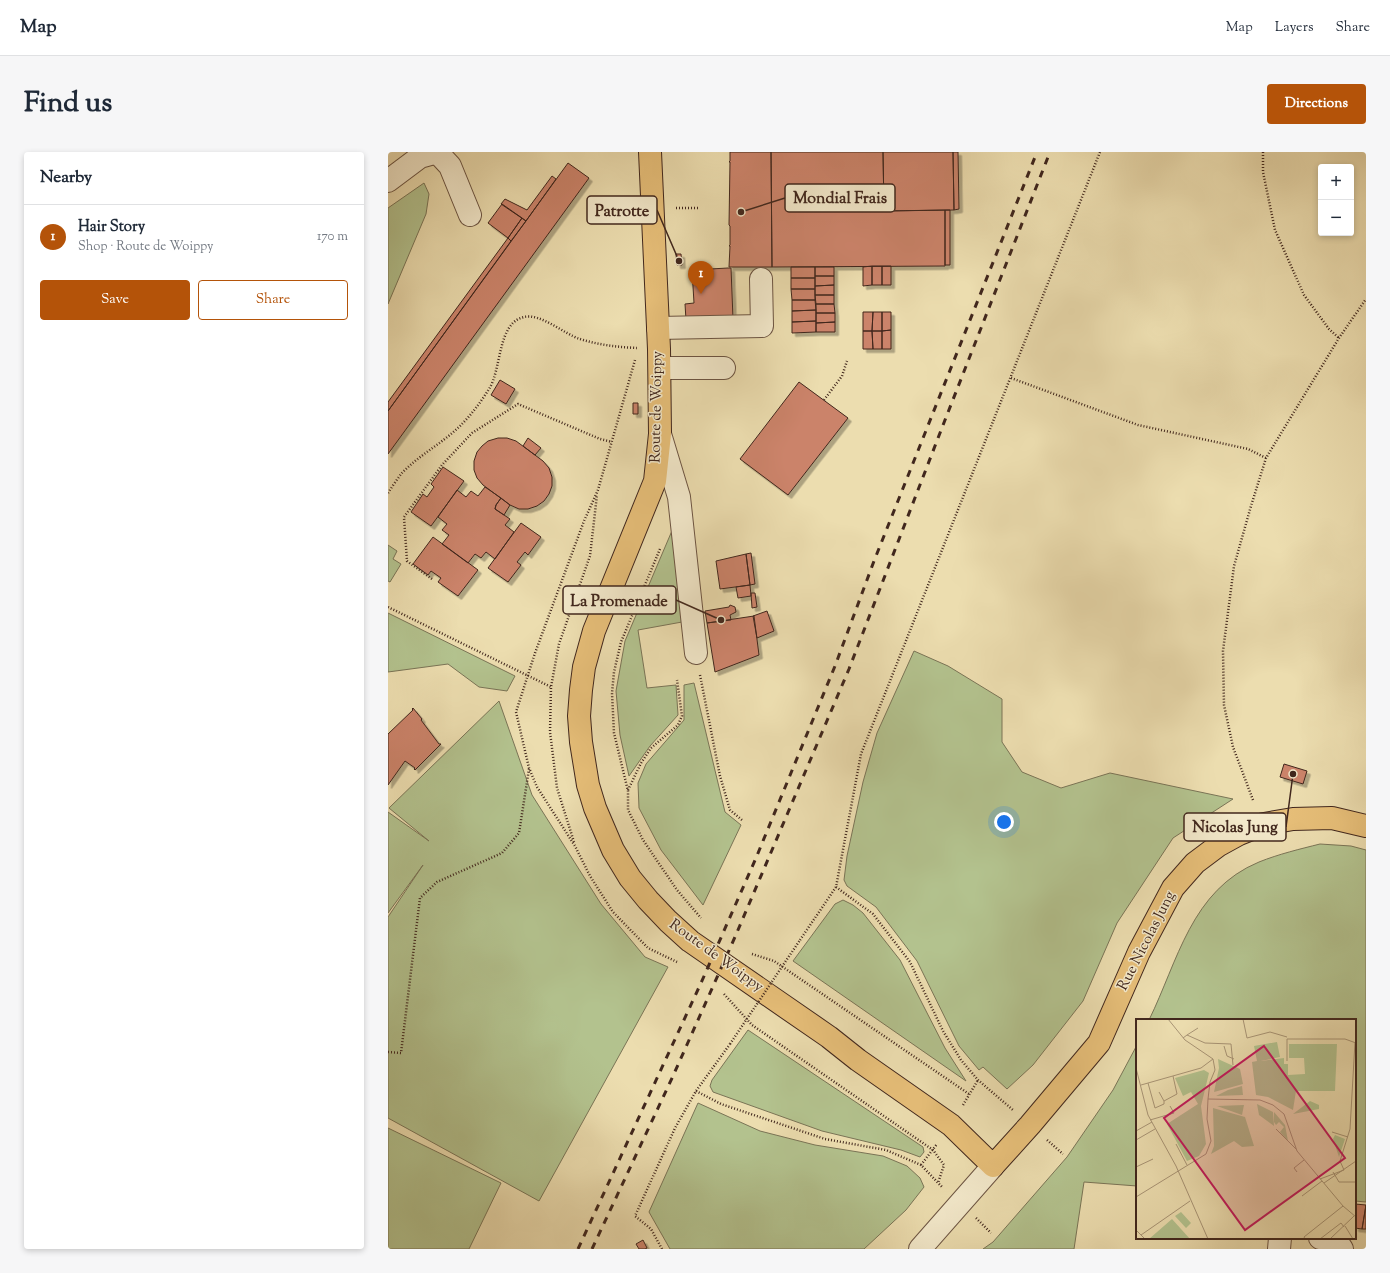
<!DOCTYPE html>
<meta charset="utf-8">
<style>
body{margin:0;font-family:"Sorts Mill Goudy",serif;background:#f6f6f7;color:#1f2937}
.controls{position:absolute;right:12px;top:12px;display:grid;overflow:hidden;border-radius:4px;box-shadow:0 2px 6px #0003}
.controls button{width:36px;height:36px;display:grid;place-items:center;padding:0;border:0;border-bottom:1px solid #e0e1e3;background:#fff;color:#1f2937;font:20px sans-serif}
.you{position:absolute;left:616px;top:670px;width:14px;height:14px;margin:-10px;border:3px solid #fff;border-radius:50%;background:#1a73e8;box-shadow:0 0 0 6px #1a73e833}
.badge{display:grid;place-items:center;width:26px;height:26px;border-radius:50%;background:#b45309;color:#fff;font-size:13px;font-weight:700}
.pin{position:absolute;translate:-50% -33px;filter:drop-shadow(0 1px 2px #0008)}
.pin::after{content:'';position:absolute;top:21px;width:14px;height:12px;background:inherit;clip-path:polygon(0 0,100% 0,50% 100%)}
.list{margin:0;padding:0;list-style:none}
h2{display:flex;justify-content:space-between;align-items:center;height:52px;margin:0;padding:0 16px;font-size:17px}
h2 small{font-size:13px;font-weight:400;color:#747a83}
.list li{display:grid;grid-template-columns:26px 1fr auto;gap:12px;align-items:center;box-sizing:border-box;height:64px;padding:0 16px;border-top:1px solid #e0e1e3}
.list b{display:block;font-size:15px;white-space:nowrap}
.list p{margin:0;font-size:13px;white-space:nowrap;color:#747a83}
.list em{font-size:13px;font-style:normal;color:#747a83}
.actions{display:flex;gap:8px;padding:12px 16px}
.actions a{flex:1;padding:9px 0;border:1px solid #b45309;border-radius:4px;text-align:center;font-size:14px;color:#b45309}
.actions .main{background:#b45309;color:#fff}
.map{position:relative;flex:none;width:978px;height:1097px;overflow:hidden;border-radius:4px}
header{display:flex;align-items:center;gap:24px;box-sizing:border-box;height:56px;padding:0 20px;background:#fff;border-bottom:1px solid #e0e1e3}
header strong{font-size:19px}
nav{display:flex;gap:22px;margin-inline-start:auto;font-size:14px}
.intro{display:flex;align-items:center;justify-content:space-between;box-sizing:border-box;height:96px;padding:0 24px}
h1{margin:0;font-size:28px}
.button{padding:10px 18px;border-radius:4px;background:#b45309;color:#fff;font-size:14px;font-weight:700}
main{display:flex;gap:24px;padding:0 24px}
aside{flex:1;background:#fff;border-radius:4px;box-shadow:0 2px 6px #0003}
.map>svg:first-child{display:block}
.green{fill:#b3c28e;stroke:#7a7456}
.building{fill:#cb836b;stroke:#41271d;filter:url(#shadow)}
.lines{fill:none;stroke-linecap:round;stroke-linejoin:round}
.minor-casing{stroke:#6c5442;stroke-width:24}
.major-casing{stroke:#41271d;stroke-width:24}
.path{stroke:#41271d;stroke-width:2.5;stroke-dasharray:1 2;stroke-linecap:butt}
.minor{stroke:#f3e9cb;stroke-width:22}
.major{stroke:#e6be78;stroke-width:22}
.rail{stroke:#41271d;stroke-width:3;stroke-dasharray:7 7;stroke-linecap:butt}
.path-bridge{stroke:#41271d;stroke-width:2.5;stroke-dasharray:1 2;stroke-linecap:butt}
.labels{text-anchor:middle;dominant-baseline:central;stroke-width:3;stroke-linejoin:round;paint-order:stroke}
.street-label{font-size:15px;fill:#41271d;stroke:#f3e9cb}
.inset-road{fill:none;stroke:#a89475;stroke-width:1}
.view{fill:#c2185b;fill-opacity:0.15;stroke:#c2185b;stroke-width:2}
.inset-edge{fill:none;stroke:#41271d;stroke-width:2}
.leader{fill:none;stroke:#41271d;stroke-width:1.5}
.callout-dot{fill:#41271d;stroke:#f3e9cb;stroke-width:1.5}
.callout{fill:#f3e9cb;stroke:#41271d;stroke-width:1.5}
.callout-label{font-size:16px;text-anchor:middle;font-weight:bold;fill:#41271d}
</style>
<header>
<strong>Map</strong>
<nav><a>Map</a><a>Layers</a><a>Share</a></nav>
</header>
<div class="intro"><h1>Find us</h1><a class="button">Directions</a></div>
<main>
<aside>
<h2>Nearby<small></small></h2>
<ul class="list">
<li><span class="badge">1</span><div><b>Hair Story</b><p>Shop · Route de Woippy</p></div><em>170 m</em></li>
</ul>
<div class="actions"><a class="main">Save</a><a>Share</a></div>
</aside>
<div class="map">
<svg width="978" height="1097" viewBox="0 0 978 1097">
<defs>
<filter id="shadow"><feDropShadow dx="3.5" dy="3.5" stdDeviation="0" flood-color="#0004"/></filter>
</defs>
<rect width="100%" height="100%" fill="#ecddaf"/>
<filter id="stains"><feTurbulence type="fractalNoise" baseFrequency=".005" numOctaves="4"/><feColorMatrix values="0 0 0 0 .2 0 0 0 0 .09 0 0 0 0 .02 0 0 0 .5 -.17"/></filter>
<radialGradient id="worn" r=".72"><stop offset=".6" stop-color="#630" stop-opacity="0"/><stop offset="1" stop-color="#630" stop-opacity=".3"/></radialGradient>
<path class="green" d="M36 31 41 42 38 62 0 152V56Z
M286 374 294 470 250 478 259 536 288 533 290 563 262 594 241 624 232 583 228 539 237 489Z
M0 393 9 399 5 407 13 412 2 430 0 429Z
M0 461 127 524 119 539 91 535 60 512 0 520Z
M526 499 560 514 614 547V590L634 620 673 636 722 621 845 647 785 686 729 771 695 849 645 913 619 937 595 915 591 918 571 894 529 809 488 755 459 734 456 728 459 704 475 630 489 581Z
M306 531 337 660 353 673 315 753 273 698 251 656 250 631 258 612 296 568V533Z
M111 549 144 643 213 752 257 805 280 815 151 1049 0 966V765L35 713 0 761V660L41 689 1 656Z
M932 692 963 694 978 698V1050L967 1049V868H761C790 809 803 738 871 710 891 702 912 697 932 692Z
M455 748 465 753 475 761 512 808 557 896 578 929 405 809 447 752Z
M360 878 535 995 536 1000 532 1005 513 998 434 979 325 940 322 934 324 928Z
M749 893V1034L696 1030 686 1097H595L605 1090 679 1005 725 938Z
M310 951 372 979 427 993 495 1004 519 1014 532 1026 536 1035 518 1058 476 1097H282L261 1060Z
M0 976 113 1031 81 1097H0Z"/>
<path class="building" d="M342 0H383L384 115H341L342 94H341L342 93V74L341 73 342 10H341L342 9Z
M383 0H495L496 59 557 58V114L384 115Z
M495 0H565L566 58 496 59Z
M565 0H570L571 57 566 58Z
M180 11 201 26 0 302V259Z
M164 24 168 27 138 69 113 52 117 47 139 58Z
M114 52 134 66 120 86 100 71Z
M557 58H562V113H557Z
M134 66 138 69 123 89 120 86Z
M120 86 123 89 0 259V250Z
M288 102H293L294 113H289Z
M484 114H494V133H484Z
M484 114V133L475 134V115Z
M494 114H503V133H494Z
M403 115H427V126H403Z
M427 115H446V124H427Z
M340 116H343L345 167 298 168 297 152 306 151 304 118Z
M427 124H446V133L427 134Z
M403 126H427V137H403Z
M446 133V143H427V134Z
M403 137H427V148H404Z
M427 143H446V152H428Z
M404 148H427L428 158 404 159Z
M428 152H446L447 161H428Z
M428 158V169L404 170V159Z
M475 160H485L484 179H475Z
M485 160H494V179H484Z
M494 160H503V178L494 179Z
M428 161H447V170L428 171Z
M428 169V180L404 181V170Z
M447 170V180H428V171Z
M503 178V197H494V179Z
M475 179H484L485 197H475Z
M484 179H494V197H485Z
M112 228 127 237 118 252 103 243Z
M411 230 460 266 400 343 352 307Z
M245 251H250V262H245Z
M110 286H119L128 289 155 309 161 316 164 325V334L161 342 156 349 149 354 140 357H131L122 353 95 333 89 326 86 318V309L89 300 94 294 100 289Z
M140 286 153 296 147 303 135 294Z
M55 315 76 329 43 374 23 360 35 342 39 345 46 335 43 332Z
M97 335 113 346 108 353 107 357 122 367 117 373 126 380 107 407 98 400 93 406 87 402 80 411 54 392 61 383 54 378 59 372 50 365 69 338 78 345 83 339 90 344Z
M113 346 122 353 116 363 107 357 108 353Z
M133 371 153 385 140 403 137 400 129 410 133 413 120 430 100 416Z
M45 385 90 418 70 444 50 430 53 426 43 419 40 423 25 412Z
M363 401 367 432 362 433 358 402Z
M358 402 362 433 332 437 328 409Z
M362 433 363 444 350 446 348 435Z
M363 441H367L369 455 364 456Z
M342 453 347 455 348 460 342 463 343 468 319 471 317 459 341 455Z
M379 459 386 479 369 486 365 464Z
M366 464 371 503 327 520 319 471Z
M25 556 34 567 33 568 51 592H53L27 618 26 617 27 616 17 609 0 633V582L25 558 24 557Z
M896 612 919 619 915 632 892 625Z
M967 1052 978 1053 974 1077 967 1076Z
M978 1053V1077H974Z
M255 1088 259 1096 257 1097H251L248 1092Z"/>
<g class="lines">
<defs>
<path id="minor" d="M50 1 62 14 82 63
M0 29 32 5 50 0
M270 176 374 174 373 127
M272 216H336
M272 282 291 345 308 501
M932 1086 948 1088 954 1097
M532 1097 605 1014
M891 1097 892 1086"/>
<path id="major" d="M262 0 271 197 272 282 267 329 206 479 196 515 193 538 191 564 193 590 200 633 207 656 225 698 242 726 260 748 280 769 302 789 441 885 470 908 563 973 605 1014 642 973 711 891 751 800 785 736 807 711 831 693 851 682 876 672 905 667 944 666 978 674"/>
</defs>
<use href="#minor" class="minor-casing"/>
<use href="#major" class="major-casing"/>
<path class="path" d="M875 0V20L887 78 916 143 941 177 951 186
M288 56H312
M247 208 210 338 196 369 147 501 128 560 141 616 149 635 187 694 202 724 225 760 260 796 289 810
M623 226 750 273 860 297 878 306
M436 248 454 224 459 209
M0 341C4 335 9 327 14 321 31 303 55 291 73 273 83 263 93 250 101 237 114 217 109 171 136 165 153 161 176 182 192 187 211 193 229 195 249 196
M272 397 233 490 226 520 224 541 226 581 240 639V658L255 688 289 738 313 766
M44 427 19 409 16 365 54 313 84 281 130 252 212 287 224 290
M0 455 163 535
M312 523 332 624 342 658 354 668
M240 638 253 611 263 596 290 573 294 564 289 528
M865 648 845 595 836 553 835 499 846 414 863 354 878 306 951 186 978 147
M186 690 169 636 162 580 163 535 171 492 202 404 209 343
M448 735 485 762 522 810 555 879 573 908 590 928 625 958
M412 788 448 735 473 602 712 0
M364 802 386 809 581 942
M336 842 364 873 545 998 556 1013 550 1031
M0 900 13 901 32 746 49 730 114 701 131 681 141 617
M308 939 333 952 437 987 498 998 533 1013 555 1036
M575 953 590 928
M659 988 675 1002
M533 1013 549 992
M588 1066 603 1081
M274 1097 263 1077 247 1064 287 976 308 939 342 892"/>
<use href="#minor" class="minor"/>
<use href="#major" class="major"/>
<path class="rail" d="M190 1097 313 831 368 706 447 514 486 409 649 0
M204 1097 285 924 347 785 461 517 557 268 662 0"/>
<path class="path-bridge" d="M342 892 412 788"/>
</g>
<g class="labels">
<g class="street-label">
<text transform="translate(269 255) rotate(-89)">Route de Woippy</text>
<text transform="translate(759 789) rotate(-63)">Rue Nicolas Jung</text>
<text transform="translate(328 804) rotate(36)">Route de Woippy</text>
</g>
</g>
<g transform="translate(748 867)">
<rect width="220" height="220" fill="#ecddaf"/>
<path d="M141 23 144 38 125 42 148 39V45H152V56L169 55 168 39H153V25H201L199 72H160L157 91 132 78 120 76 116 43 121 42 118 27ZM82 40 104 50 107 65 78 73 83 49ZM68 51 73 54 65 87 70 125 63 137 51 142 31 105 62 85 55 73 47 77 39 59ZM106 67 107 76 80 77 92 71ZM174 82 183 86V90L157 95ZM121 85 137 93 138 107 123 96ZM108 86 106 96 81 87ZM77 89 109 98 118 127 106 128 98 122 75 135 78 127ZM138 93 149 106 152 122 144 113 148 108 143 103 140 106 138 103ZM199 116 209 120 203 138 197 120ZM45 193 55 204 50 209 39 197ZM36 200 54 220H13Z" fill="#b3c28e"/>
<path class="inset-road" d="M32 0 49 21 77 40 79 51 74 63 72 80M107 0 111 19 134 13 151 18M51 16 62 9M47 19 51 16 69 24 95 25 97 46M88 27 91 37 98 40M151 42V20H209L220 24M0 49 12 96 40 147 72 220M12 64 19 89 28 85V82M5 66 65 49 77 40M23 73 28 82 41 75 37 57M14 101 38 94 34 87M140 110 160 130M0 112 16 103M196 113 212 118M0 121 19 110M40 125 51 146M0 148 17 140M208 151 204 142 214 110 219 23M161 153 158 149 168 141M197 153 203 163H220M184 160 208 151M188 164 220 142M166 177 186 162M0 178 70 135 75 122 71 100 72 80 124 81 137 86 148 95 161 132 207 187 220 198M209 207 217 220M0 211 9 220M5 216 54 182M169 220 168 218 207 187M184 220 205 204 208 208M194 220 218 197"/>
<path class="view" d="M128 27 209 139 109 211 28 99Z"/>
<rect width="220" height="220" class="inset-edge"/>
</g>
<path class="leader" d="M353 60L397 46M291 109L269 58M333 468L288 448M905 622L898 675"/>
<g class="callout-dot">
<circle cx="353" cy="60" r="4"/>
<circle cx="291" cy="109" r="4"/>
<circle cx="333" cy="468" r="4"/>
<circle cx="905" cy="622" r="4"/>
</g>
<g class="callout">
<rect x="397" y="32" width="110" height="28" rx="4"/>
<rect x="199" y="44" width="70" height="28" rx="4"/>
<rect x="175" y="434" width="113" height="28" rx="4"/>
<rect x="796" y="661" width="102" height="28" rx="4"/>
</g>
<g class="callout-label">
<text x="452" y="51">Mondial Frais</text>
<text x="234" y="64">Patrotte</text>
<text x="231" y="454">La Promenade</text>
<text x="847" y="680">Nicolas Jung</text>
</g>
<rect width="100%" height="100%" filter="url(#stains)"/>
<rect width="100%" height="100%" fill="url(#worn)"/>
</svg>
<div class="controls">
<button>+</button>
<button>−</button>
</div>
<div class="you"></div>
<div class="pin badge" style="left:313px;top:142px">1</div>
</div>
</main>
